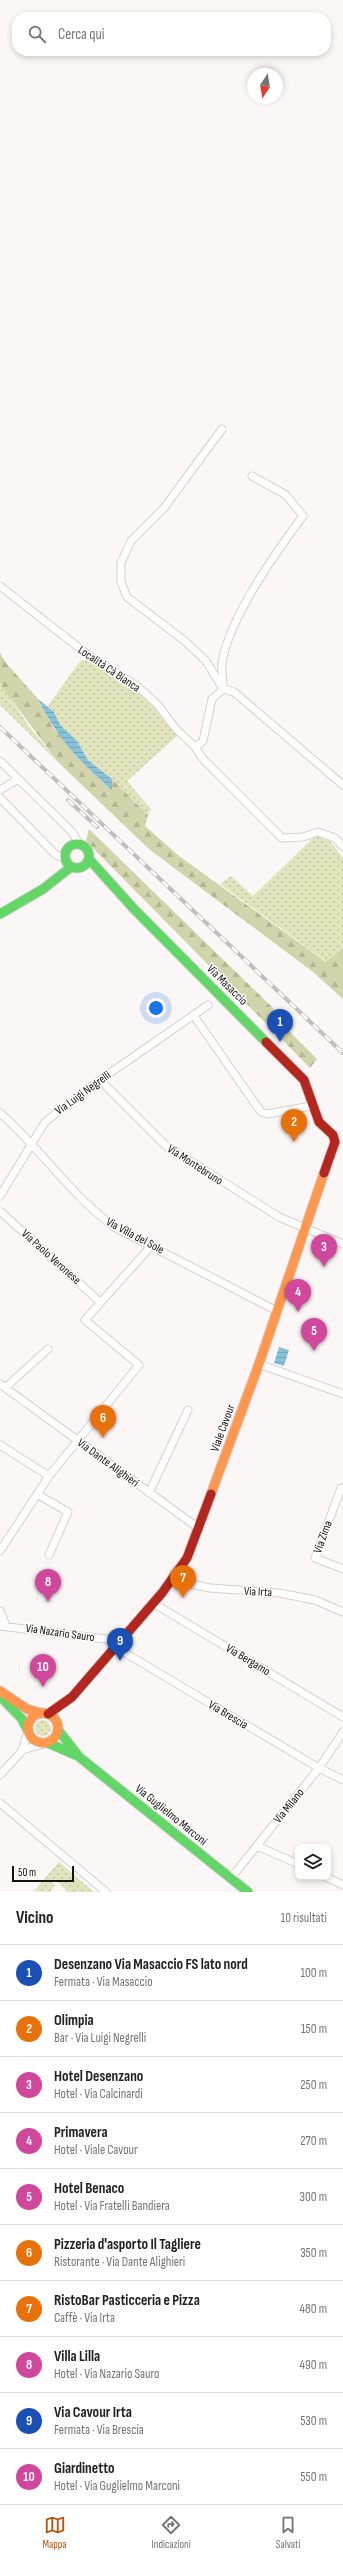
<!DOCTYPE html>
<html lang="it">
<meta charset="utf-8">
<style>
body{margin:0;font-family:"Sofia Sans Condensed",sans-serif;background:#f6f6f6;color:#202124}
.controls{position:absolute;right:12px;bottom:12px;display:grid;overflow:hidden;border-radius:8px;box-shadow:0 2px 6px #0003}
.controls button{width:36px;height:36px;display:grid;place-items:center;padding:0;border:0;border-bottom:1px solid #e0e0e0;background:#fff;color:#202124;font:20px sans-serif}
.compass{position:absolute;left:247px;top:68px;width:36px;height:36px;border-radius:50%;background:#fff;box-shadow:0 2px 6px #0003;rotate:192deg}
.scale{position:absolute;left:12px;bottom:10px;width:62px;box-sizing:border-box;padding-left:4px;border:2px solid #171210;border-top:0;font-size:11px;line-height:14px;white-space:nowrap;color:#171210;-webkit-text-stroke:3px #fff;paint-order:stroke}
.you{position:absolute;left:156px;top:1008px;width:14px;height:14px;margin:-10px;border:3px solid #fff;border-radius:50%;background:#1a73e8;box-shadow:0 0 0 6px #1a73e833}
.badge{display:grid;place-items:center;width:26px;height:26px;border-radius:50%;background:#b45309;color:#fff;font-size:13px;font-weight:700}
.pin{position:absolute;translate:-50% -33px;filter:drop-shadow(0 1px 2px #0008)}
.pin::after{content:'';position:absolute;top:21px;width:14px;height:12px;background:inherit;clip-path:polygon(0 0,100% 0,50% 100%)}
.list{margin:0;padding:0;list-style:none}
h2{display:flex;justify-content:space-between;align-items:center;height:52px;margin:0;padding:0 16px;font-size:17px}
h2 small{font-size:13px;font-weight:400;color:#757577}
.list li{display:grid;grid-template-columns:26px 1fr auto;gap:12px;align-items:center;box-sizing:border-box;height:56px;padding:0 16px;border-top:1px solid #e0e0e0}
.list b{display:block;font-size:15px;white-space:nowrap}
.list p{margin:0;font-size:13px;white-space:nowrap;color:#757577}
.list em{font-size:13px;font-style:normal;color:#757577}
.icon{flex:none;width:22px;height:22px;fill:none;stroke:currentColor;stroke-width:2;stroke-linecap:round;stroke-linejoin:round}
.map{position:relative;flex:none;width:343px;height:1892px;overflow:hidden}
.search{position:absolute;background:#fff;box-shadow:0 2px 6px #0003;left:12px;right:12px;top:12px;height:44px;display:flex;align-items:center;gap:10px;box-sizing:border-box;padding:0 14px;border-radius:16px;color:#757577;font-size:15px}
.sheet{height:612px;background:#fff}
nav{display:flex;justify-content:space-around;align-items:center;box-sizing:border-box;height:56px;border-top:1px solid #e0e0e0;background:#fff;font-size:11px;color:#757577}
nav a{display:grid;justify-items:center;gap:2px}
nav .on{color:#b45309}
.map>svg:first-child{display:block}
.grass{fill:url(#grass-dots)}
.forest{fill:url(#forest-firs)}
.water{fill:url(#water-rules)}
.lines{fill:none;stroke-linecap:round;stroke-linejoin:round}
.street-casing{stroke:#d6d1d0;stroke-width:9}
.fast-casing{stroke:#d6d1d0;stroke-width:11}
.slow-casing{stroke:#d6d1d0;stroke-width:11}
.jam-casing{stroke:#d6d1d0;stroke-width:11}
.street{stroke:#fefefe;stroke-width:7}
.fast{stroke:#63d668;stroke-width:9}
.slow{stroke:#ff974d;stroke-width:9}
.jam{stroke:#b3261e;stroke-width:9}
.rail-casing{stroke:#c0bfbe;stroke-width:4}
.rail{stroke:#fff;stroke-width:2.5;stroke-dasharray:8;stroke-linecap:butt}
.labels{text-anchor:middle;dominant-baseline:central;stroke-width:3;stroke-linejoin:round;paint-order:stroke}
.street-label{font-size:12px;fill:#171210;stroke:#fff}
</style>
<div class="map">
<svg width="343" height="1892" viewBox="0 0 343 1892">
<defs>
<pattern id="grass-dots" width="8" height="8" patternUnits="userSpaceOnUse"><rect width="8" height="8" fill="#e1e4bd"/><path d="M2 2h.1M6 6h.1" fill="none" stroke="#c0c3a1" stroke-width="1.8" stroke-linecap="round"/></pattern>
<pattern id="forest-firs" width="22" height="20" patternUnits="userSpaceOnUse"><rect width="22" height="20" fill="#d2d5ac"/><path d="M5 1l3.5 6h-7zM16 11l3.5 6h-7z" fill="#b4b693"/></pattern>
<pattern id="water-rules" width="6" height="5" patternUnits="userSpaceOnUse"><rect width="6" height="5" fill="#88c2da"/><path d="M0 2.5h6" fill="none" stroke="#75a6ba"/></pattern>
</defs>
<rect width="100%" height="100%" fill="#fbf7f6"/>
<path class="grass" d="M89 659 129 684 154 706 178 735 127 781 151 809 148 815 112 779 88 760 77 741 61 726 53 711 48 706 80 661Z
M0 682 28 725 58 762 0 705Z
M315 836 330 841 343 858V948L327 962 220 884 231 876 253 896Z
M35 1728a8 8 0 1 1 16 0a8 8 0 1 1-16 0Z
M59 1862 94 1892H68L55 1879 52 1882 55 1885 50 1892 34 1891Z"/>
<path class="forest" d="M0 653 6 663 38 699 54 729 112 789V779L148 815 145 826 179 856 326 962 343 948V999L313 972 150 850 58 762 3 688 0 682Z
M89 829 273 1008 286 1028 317 1059 310 1068 86 841Z"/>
<path class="water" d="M38 699 53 711 61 726 77 741 88 760 112 779V790C78 759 59 741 38 699Z
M279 1347 289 1350 284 1366 274 1363Z"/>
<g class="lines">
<defs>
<path id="street" d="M222 429 164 508 131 541 121 563V582L127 597 186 642 206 661 223 689 234 692 343 785
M0 586 87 654 137 686 158 705 176 729 195 747 203 741 212 699 223 689
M223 687C223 679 221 670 222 663 229 618 276 552 303 516L286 495 252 476
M195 747 203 759 282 838 303 837 318 832 335 838 343 847
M0 761 72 832 80 845
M0 790 18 779
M0 798 56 855 65 858
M194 1016 261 1112 268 1114 311 1106
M100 1080 165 1145 279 1217 343 1244
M0 1113C41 1149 72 1197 116 1228L277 1311
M0 1196 45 1122 100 1080 208 1005
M1 1212 100 1302
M259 1364 343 1394
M0 1384 197 1527
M6 1387 48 1349
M0 1445 49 1476
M341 1488 315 1558 343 1569
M149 1493 188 1410
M37 1494 68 1512 49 1555
M0 1551 49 1476 139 1365 85 1320 152 1245
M172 1580 210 1588 279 1593 315 1600 343 1612
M153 1603 343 1717
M0 1611 6 1626
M0 1626 121 1641
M115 1647 319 1768 343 1780
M22 1750 43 1744
M0 1775 22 1751 28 1731
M0 1803 106 1892
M257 1846 298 1864
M326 1877 343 1885
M231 1878 319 1768 343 1732"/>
<path id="fast" d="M65 856a12 12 0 1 1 24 0a12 12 0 1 1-24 0Z
M89 859 134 909 266 1042
M0 914 43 889 71 867
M0 1696 22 1719 28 1731
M58 1730 77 1754
M48 1743 78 1756 248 1892"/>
<path id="slow" d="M211 1494 259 1364 324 1173
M0 1691 27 1709 41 1713
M28 1728a15 15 0 1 1 30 0a15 15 0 1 1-30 0Z"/>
<path id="jam" d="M266 1042 304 1080 319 1122 333 1135 335 1142 324 1173
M48 1714 72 1697 162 1593 187 1558 211 1494"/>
</defs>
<use href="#street" class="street-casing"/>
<use href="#fast" class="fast-casing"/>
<use href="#slow" class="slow-casing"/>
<use href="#jam" class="jam-casing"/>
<use href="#street" class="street"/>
<use href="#fast" class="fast"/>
<use href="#slow" class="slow"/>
<use href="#jam" class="jam"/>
<defs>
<path id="rail" d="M0 727 343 1053
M68 800 97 827"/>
</defs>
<use href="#rail" class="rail-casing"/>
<use href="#rail" class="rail"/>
</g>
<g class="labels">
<g class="street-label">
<text transform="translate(109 669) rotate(34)">Località Cà Bianca</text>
<text transform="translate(227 985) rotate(45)">Via Masaccio</text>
<text transform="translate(83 1093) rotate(-36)">Via Luigi Negrelli</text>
<text transform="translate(195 1165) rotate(33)">Via Montebruno</text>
<text transform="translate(135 1236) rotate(28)">Via Villa del Sole</text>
<text transform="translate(51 1257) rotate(42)">Via Paolo Veronese</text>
<text transform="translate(223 1428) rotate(-70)">Viale Cavour</text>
<text transform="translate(108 1463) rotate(36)">Via Dante Alighieri</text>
<text transform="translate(323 1537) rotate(-70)">Via Zima</text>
<text transform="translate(258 1592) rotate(3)">Via Irta</text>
<text transform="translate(60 1633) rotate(8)">Via Nazario Sauro</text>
<text transform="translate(248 1660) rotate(31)">Via Bergamo</text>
<text transform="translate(228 1715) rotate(31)">Via Brescia</text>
<text transform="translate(289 1806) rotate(-51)">Via Milano</text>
<text transform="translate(171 1815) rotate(39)">Via Guglielmo Marconi</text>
</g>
</g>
</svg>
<div class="controls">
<button><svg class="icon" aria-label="layers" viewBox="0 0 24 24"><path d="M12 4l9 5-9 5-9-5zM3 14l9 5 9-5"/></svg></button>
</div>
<svg class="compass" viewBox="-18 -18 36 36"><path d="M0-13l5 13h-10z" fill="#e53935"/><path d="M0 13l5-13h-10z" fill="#757577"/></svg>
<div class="scale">50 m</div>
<div class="you"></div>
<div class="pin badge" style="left:280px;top:1042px;background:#1a4fb4">1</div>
<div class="pin badge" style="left:294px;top:1142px;background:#e8710a">2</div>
<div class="pin badge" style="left:324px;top:1267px;background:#d1479c">3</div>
<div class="pin badge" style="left:298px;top:1312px;background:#d1479c">4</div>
<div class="pin badge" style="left:314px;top:1351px;background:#d1479c">5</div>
<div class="pin badge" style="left:103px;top:1438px;background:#e8710a">6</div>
<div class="pin badge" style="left:183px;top:1598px;background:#e8710a">7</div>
<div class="pin badge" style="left:48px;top:1602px;background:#d1479c">8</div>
<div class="pin badge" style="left:120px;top:1661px;background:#1a4fb4">9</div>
<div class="pin badge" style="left:43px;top:1687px;background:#d1479c">10</div>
<div class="search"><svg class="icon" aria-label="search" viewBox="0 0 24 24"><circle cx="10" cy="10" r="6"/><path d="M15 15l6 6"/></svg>Cerca qui</div>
</div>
<section class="sheet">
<h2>Vicino<small>10 risultati</small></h2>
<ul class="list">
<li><span class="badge" style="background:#1a4fb4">1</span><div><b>Desenzano Via Masaccio FS lato nord</b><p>Fermata · Via Masaccio</p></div><em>100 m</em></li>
<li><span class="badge" style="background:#e8710a">2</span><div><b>Olimpia</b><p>Bar · Via Luigi Negrelli</p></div><em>150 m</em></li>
<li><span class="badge" style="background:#d1479c">3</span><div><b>Hotel Desenzano</b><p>Hotel · Via Calcinardi</p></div><em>250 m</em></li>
<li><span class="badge" style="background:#d1479c">4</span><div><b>Primavera</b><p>Hotel · Viale Cavour</p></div><em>270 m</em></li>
<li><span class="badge" style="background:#d1479c">5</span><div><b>Hotel Benaco</b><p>Hotel · Via Fratelli Bandiera</p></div><em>300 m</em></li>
<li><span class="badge" style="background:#e8710a">6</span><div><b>Pizzeria d'asporto Il Tagliere</b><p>Ristorante · Via Dante Alighieri</p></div><em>350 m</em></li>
<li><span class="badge" style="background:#e8710a">7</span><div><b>RistoBar Pasticceria e Pizza</b><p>Caffè · Via Irta</p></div><em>480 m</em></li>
<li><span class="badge" style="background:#d1479c">8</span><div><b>Villa Lilla</b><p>Hotel · Via Nazario Sauro</p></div><em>490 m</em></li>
<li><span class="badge" style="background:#1a4fb4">9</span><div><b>Via Cavour Irta</b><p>Fermata · Via Brescia</p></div><em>530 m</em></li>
<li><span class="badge" style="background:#d1479c">10</span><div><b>Giardinetto</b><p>Hotel · Via Guglielmo Marconi</p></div><em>550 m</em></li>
</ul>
</section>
<nav>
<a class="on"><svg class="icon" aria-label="map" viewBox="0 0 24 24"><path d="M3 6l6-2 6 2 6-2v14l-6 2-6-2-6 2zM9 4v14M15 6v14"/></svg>Mappa</a>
<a><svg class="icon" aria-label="directions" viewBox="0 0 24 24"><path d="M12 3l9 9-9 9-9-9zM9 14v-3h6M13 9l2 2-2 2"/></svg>Indicazioni</a>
<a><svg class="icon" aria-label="saved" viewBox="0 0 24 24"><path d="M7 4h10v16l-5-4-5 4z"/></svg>Salvati</a>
</nav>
